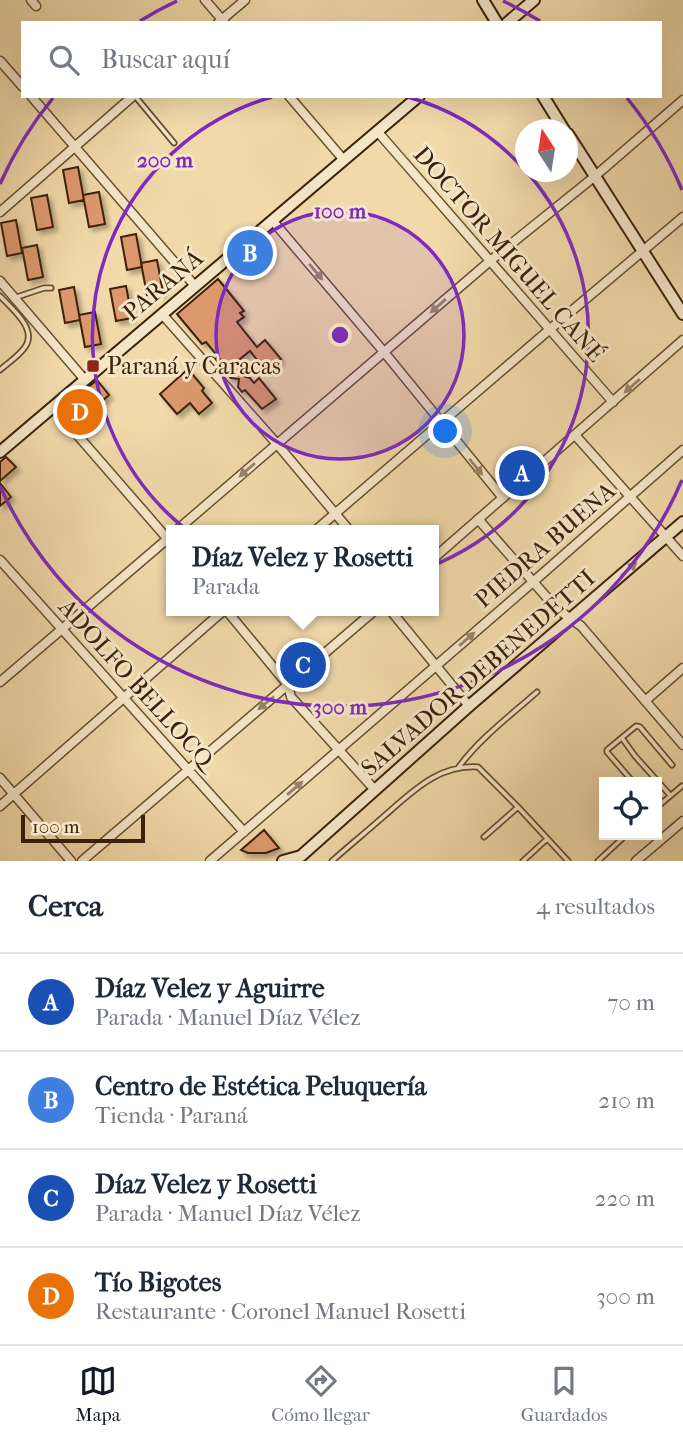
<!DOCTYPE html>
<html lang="es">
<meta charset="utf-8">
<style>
body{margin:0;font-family:"IM FELL French Canon",serif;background:#f6f6f7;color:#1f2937}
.controls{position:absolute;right:21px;bottom:21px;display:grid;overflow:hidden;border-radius:0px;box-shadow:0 7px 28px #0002}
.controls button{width:63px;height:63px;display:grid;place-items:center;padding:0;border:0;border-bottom:2px solid #e0e1e3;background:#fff;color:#1f2937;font:35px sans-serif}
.compass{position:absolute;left:515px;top:119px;width:63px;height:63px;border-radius:50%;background:#fff;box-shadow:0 7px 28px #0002;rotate:348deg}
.scale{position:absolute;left:21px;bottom:18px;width:124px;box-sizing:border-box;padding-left:7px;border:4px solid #3d2209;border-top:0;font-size:19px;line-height:24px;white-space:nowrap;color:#3d2209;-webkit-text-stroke:5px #f6e6c8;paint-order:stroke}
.you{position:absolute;left:446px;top:432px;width:24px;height:24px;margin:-18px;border:5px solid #fff;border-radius:50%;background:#1a73e8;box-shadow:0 0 0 10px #1a73e833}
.badge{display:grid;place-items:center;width:46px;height:46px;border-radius:50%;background:#111827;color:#fff;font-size:23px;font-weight:700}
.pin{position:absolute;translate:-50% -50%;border:4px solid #fff;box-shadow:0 2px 7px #0006}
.popup{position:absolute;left:166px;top:525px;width:273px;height:91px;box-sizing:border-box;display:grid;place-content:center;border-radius:0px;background:#fff;filter:drop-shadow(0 2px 5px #0005);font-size:23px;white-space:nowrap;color:#747a83}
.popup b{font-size:26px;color:#1f2937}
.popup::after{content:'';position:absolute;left:50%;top:100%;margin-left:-14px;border:14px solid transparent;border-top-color:#fff}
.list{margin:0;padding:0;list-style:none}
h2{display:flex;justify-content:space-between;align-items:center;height:91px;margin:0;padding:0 28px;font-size:30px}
h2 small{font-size:23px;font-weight:400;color:#747a83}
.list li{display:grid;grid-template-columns:46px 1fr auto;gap:21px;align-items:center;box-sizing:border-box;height:98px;padding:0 28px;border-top:2px solid #e0e1e3}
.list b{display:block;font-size:26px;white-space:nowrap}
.list p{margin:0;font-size:23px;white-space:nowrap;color:#747a83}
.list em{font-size:23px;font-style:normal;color:#747a83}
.icon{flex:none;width:38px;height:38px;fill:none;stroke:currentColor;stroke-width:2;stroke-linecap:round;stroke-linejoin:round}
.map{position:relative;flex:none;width:683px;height:861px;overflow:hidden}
.search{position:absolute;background:#fff;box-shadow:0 7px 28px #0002;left:21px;right:21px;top:21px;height:77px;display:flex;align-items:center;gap:18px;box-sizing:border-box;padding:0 24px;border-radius:0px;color:#747a83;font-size:26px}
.sheet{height:483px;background:#fff}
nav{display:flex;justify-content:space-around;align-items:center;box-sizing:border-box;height:98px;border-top:2px solid #e0e1e3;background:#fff;font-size:19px;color:#747a83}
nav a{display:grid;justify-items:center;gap:4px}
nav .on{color:#111827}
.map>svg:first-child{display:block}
.building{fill:#dc996e;stroke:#3d2209;stroke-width:2;filter:url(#shadow)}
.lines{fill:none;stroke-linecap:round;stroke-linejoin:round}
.lane-casing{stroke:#6a5031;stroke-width:7}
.street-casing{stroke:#6a5031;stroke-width:11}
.secondary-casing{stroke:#3d2209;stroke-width:14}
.lane{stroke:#f6e6c8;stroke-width:3.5}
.street{stroke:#f6e6c8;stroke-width:8}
.secondary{stroke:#f6e6c8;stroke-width:10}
.oneway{fill:#9a8468}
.ring{fill:none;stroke:#7b2cbf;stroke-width:3.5}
.poi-dot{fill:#8f2418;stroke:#f6e6c8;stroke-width:2.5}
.labels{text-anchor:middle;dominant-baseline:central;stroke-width:6;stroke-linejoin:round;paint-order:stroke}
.street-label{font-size:24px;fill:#3d2209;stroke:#f6e6c8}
.poi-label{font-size:24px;fill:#3d2209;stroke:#f6e6c8;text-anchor:start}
.centre{fill:#7b2cbf;stroke:#f6e6c8;stroke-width:3.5}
.ring-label{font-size:21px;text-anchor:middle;font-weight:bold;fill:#7b2cbf;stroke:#f6e6c8;stroke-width:6;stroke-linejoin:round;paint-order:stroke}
</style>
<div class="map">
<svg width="683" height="861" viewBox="0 0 683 861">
<defs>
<filter id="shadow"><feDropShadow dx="4" dy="4" stdDeviation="2" flood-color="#0004"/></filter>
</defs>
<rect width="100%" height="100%" fill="#f1d9aa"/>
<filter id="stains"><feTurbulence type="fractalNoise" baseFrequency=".00286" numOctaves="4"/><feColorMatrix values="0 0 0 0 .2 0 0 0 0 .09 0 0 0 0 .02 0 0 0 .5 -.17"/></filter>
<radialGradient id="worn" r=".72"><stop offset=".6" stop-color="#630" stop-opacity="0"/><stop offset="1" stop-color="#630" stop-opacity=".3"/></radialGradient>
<path class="building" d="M78 167 84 200 69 203 63 170Z
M99 192 105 224 89 227 83 195Z
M47 195 53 227 37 230 31 198Z
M16 220 22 253 7 256 1 223Z
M136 234 142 267 127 270 121 237Z
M37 245 43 277 28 280 22 248Z
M157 260 163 292 147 295 141 263Z
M218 279 244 311 240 313 244 317 237 322 257 347 265 340 281 359 268 369 264 363 261 365 250 351 235 363 241 370 243 376 250 378 254 383 259 378 276 399 262 409 245 390 242 392 238 387 239 379 231 378 226 372 229 370 206 342 202 344 177 314Z
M126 286 132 318 116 321 110 289Z
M74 287 80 320 65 323 59 290Z
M95 312 101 344 85 347 79 315Z
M188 369 204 388 202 391 212 403 199 414 190 403 177 414 160 394Z
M97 380 109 395 100 403 87 388Z
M6 457 16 467 0 481V462Z
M0 483 11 497 0 506Z
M264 830 279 848 266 853H248L241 850Z"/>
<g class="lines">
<defs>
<path id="lane" d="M135 96 174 143
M0 296C11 308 38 329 25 347 19 356 8 363 0 370
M17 297 44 288H51
M622 738 635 756 670 795
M458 768C479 739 510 716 537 692
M633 782 607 752V750L636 726 640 727 672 765
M657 807 682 786
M484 837 518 807
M332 861C349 846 366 832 383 817 411 793 438 764 478 767L518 807 568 861
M523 861 547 839
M598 861 626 835"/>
<path id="street" d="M31 0 36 6
M205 0 225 23
M218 23 245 0
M0 61 23 87
M31 96 195 286
M289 96 343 159
M377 131 613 402
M0 212 133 96
M272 220 384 352 503 498
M0 281 85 380
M162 314 277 444 349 530
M53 407 172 544
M575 435 683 556
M478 519 557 609 581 626 683 745
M177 530 490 261 594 177 683 100
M316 530 549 330 683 217
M434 558 683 340
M0 560 244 832
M227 611 288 685 291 697 375 790
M391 611 469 706
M0 682 172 535
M645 701 683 668
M0 778 71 861
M0 806 223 611
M82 861 374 611
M210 861 533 582 683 450
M636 861 683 821"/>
<path id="secondary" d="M483 0 497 23
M507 23 534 0
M543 96 564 130
M568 134 683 314
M0 452 419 96
M283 861 301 856 469 706 683 522"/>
</defs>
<use href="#lane" class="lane-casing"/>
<use href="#street" class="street-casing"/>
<use href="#secondary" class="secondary-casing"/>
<use href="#lane" class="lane"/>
<use href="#street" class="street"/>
<use href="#secondary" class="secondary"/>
</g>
<defs><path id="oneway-solid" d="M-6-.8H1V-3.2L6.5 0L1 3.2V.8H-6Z" transform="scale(1.75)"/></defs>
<g class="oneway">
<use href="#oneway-solid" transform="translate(316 272) rotate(50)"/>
<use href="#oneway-solid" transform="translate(438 306) rotate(139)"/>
<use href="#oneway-solid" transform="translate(632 386) rotate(139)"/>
<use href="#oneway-solid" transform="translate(476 467) rotate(51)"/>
<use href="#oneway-solid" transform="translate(247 470) rotate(139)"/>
<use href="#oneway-solid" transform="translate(629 569) rotate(-41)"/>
<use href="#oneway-solid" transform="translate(467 639) rotate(-41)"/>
<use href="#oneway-solid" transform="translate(266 703) rotate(140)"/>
<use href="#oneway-solid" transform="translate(295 788) rotate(-41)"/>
</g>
<circle cx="340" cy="335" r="124" fill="#7b2cbf" fill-opacity=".12"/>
<g class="ring">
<circle cx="340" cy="335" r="124"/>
<path d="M408 97A248 248 0 0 1 524 169M527 172A248 248 0 1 1 272 97"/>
<path d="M682 480A372 372 0 0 1 0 486M0 184A372 372 0 0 1 53 98M140 21A372 372 0 0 1 177 1M503 1A372 372 0 0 1 540 21M627 98A372 372 0 0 1 682 190"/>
</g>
<rect class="poi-dot" x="86" y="359" width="14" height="14" rx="3.5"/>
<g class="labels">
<g class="street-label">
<text transform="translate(509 254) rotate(49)">DOCTOR MIGUEL CANÉ</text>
<text transform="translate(163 285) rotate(-40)">PARANÁ</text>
<text transform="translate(545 545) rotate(-41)">PIEDRA BUENA</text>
<text transform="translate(478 673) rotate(-41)">SALVADOR DEBENEDETTI</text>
<text transform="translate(136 683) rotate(48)">ADOLFO BELLOCQ</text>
</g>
<g class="poi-label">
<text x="107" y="366">Paraná y Caracas</text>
</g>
</g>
<circle cx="340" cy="335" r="10" class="centre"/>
<g class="ring-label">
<text x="165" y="167">200 m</text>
<text x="340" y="218">100 m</text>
<text x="340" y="714">300 m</text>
</g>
<rect width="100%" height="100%" filter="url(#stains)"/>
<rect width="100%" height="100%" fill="url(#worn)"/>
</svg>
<div class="controls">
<button><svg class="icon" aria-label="locate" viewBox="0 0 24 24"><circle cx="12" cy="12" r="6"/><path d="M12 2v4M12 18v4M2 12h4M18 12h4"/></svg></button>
</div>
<svg class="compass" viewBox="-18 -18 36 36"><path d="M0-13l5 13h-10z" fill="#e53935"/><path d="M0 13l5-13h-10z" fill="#747a83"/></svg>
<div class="scale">100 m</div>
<div class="you"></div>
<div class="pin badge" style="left:522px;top:473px;background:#1a4fb4">A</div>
<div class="pin badge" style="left:250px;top:253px;background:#3f7fe0">B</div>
<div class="pin badge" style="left:303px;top:665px;background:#1a4fb4">C</div>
<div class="popup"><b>Díaz Velez y Rosetti</b>Parada</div>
<div class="pin badge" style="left:80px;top:412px;background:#e8710a">D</div>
<div class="search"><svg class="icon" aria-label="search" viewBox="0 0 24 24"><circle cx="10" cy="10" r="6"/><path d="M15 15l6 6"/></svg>Buscar aquí</div>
</div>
<section class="sheet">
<h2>Cerca<small>4 resultados</small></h2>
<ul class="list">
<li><span class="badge" style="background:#1a4fb4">A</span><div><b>Díaz Velez y Aguirre</b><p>Parada · Manuel Díaz Vélez</p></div><em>70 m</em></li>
<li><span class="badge" style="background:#3f7fe0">B</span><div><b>Centro de Estética Peluquería</b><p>Tienda · Paraná</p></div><em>210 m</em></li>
<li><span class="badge" style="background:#1a4fb4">C</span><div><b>Díaz Velez y Rosetti</b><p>Parada · Manuel Díaz Vélez</p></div><em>220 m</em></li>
<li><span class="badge" style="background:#e8710a">D</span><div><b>Tío Bigotes</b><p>Restaurante · Coronel Manuel Rosetti</p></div><em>300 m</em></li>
</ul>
</section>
<nav>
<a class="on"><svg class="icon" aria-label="map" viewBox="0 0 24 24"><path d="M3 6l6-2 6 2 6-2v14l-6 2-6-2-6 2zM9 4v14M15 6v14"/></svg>Mapa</a>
<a><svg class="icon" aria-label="directions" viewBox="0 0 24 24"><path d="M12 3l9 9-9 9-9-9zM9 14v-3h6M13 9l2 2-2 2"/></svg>Cómo llegar</a>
<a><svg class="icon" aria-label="saved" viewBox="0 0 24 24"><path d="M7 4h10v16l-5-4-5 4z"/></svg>Guardados</a>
</nav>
